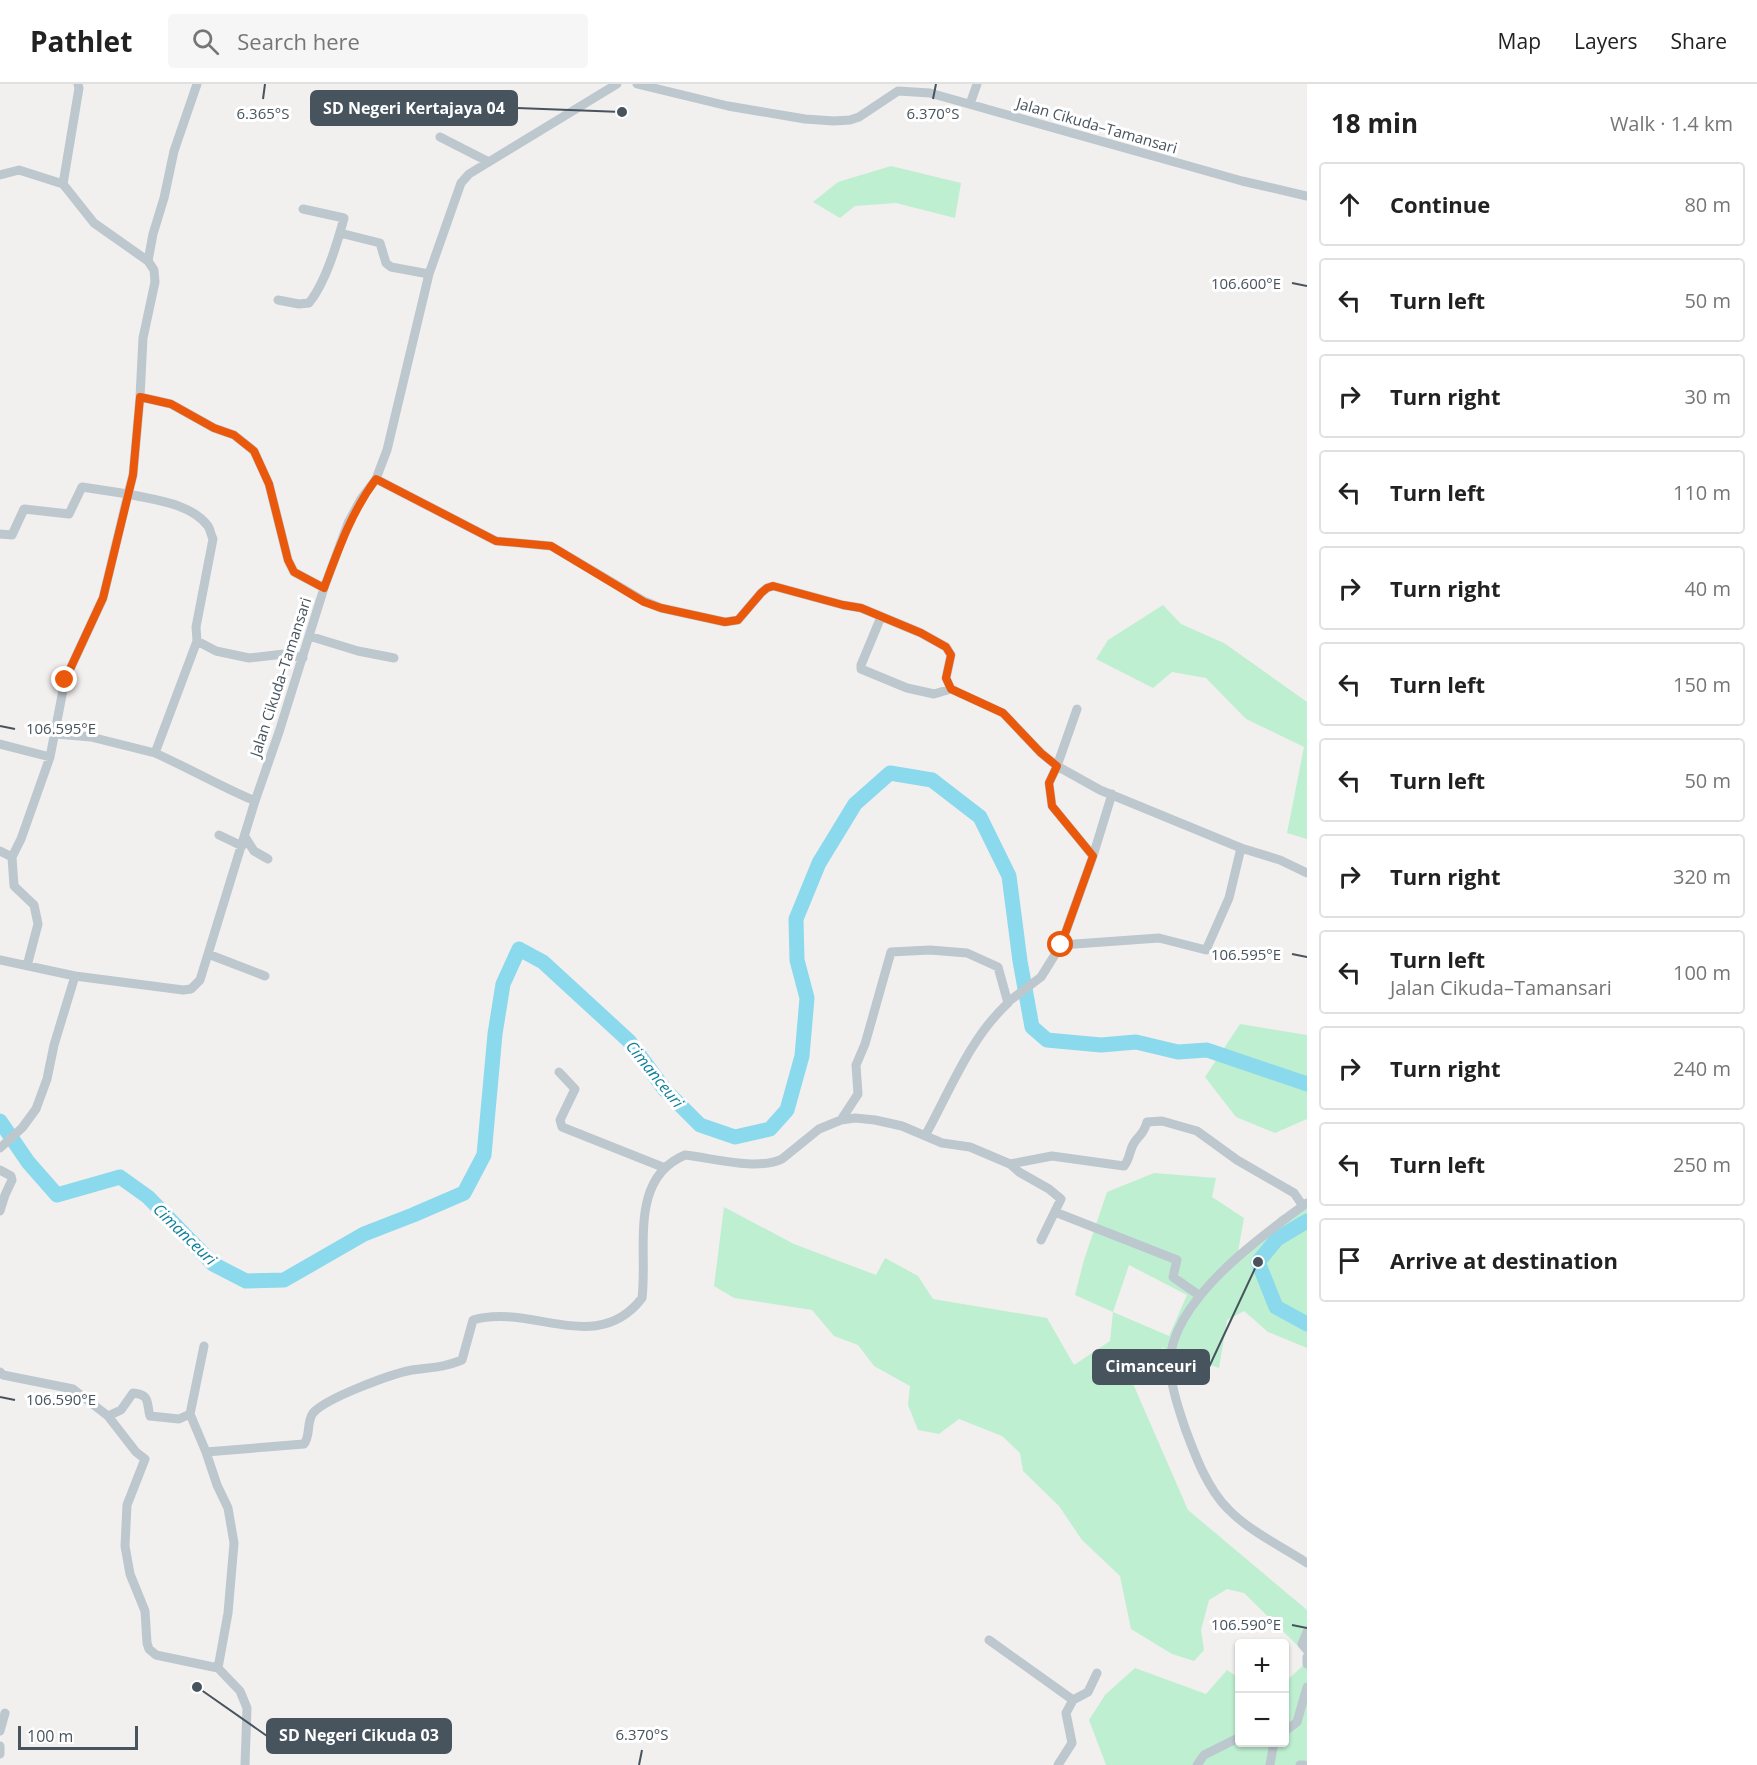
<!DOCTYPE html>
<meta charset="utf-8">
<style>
body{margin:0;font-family:"Open Sans",sans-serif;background:#f6f6f6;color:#222}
.controls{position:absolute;right:18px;bottom:18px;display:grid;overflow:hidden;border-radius:6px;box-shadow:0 2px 4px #0004}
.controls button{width:54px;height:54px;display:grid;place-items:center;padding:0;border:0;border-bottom:2px solid #e0e0e0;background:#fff;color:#222;font:30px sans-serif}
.scale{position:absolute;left:18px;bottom:15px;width:120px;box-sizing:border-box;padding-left:6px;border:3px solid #47535d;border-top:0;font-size:16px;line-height:21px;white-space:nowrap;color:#47535d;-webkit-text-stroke:4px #fff;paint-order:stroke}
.stop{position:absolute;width:18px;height:18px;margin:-14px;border:4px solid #ea580c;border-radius:50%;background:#fff}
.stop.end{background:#ea580c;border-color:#fff;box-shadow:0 2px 6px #0008}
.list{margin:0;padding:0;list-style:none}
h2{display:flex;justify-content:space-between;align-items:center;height:78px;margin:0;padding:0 24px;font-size:26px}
h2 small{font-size:20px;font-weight:400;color:#767676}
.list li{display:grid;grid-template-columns:39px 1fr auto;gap:18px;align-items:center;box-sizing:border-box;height:84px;margin:0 12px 12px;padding:0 12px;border:2px solid #e0e0e0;border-radius:6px}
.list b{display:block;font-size:22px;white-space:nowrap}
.list p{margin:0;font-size:20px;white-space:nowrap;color:#767676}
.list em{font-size:20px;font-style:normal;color:#767676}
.icon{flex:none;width:33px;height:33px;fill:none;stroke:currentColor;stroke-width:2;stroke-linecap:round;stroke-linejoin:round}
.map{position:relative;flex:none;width:1307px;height:1681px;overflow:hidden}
header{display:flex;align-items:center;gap:36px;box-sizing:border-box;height:84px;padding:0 30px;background:#fff;border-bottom:2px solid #e0e0e0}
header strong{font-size:28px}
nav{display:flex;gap:33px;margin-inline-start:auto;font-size:21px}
.search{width:420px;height:54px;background:#f6f6f6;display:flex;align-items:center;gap:15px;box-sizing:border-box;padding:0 21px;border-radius:6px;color:#767676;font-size:22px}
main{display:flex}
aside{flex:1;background:#fff}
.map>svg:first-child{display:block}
.green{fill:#beefd1;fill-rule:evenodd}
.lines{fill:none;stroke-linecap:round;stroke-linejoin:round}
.river{stroke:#8bd9ec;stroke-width:15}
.minor{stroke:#bdc7ce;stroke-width:9}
.route{stroke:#ea580c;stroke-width:8}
.ticks{fill:none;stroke:#47535d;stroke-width:2}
.labels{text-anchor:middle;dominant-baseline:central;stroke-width:6;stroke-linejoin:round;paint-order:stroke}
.street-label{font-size:15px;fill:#47535d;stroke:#fff}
.water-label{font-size:16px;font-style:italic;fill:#0c7f9c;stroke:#fff}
.ticks-label{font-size:15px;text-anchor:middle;fill:#47535d;stroke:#fff;stroke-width:6;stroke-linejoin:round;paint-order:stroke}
.leader{fill:none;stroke:#47535d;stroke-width:2}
.callout-dot{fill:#47535d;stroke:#fff;stroke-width:2}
.callout{fill:#47535d;stroke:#47535d;stroke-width:2}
.callout-label{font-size:16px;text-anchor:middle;font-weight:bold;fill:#fff}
</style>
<header>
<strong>Pathlet</strong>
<div class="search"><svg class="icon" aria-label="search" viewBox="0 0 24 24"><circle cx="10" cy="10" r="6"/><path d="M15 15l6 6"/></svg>Search here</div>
<nav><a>Map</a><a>Layers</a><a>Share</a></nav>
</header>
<main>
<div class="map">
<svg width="1307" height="1681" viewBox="0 0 1307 1681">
<rect width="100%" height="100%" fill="#f2efef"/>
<path class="green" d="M891 82 961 99 955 134 896 119 855 122 840 134 813 118 838 98Z
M1163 521 1181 540 1224 559 1307 618V755L1287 749 1304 663 1246 635 1206 594 1172 588 1153 604 1096 575 1108 556Z
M1240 940 1307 951V1035L1275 1049 1236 1033 1205 993Z
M1154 1089 1216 1094 1212 1113 1244 1134 1238 1168 1247 1170 1279 1133 1307 1117V1264L1268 1248 1244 1227 1227 1236 1219 1284 1163 1264 1124 1279 1188 1426 1307 1526V1571L1244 1509 1227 1505 1209 1516 1201 1546 1204 1566 1194 1577 1172 1570 1131 1545 1120 1492 1082 1456 1059 1422 1023 1387 1020 1369 1002 1352 959 1335 939 1350 918 1346 908 1321 910 1302 874 1282 858 1261 834 1252 812 1226 734 1214 714 1202 724 1123 794 1160 876 1191 885 1174 918 1192 933 1215 1047 1234 1074 1281 1110 1257 1113 1228 1075 1211 1084 1176 1107 1108ZM1129 1181 1187 1211 1169 1252 1113 1228Z
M1307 1578V1681H1106L1089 1636 1105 1611 1135 1584 1206 1610 1227 1586 1239 1594 1240 1658H1284L1285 1598Z"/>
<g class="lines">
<path class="river" d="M0 1037 28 1078 57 1111 120 1093 148 1113 213 1180 246 1197 284 1196 364 1150 413 1131 464 1109 484 1071 495 950 503 900 519 865 543 878 629 957 665 1006 700 1041 735 1053 770 1045 787 1026 802 972 807 914 797 876 796 835 819 779 855 720 890 689 932 696 980 733 1009 792 1020 877 1032 943 1047 956 1101 961 1136 958 1178 968 1207 966 1307 1000
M1307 1137 1277 1155 1258 1178 1276 1223 1307 1240"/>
<path class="minor" d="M637 0 728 22 805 35 834 37 850 36 859 33 898 7 930 9 1242 97 1307 112
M970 20 977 0
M440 53 489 78
M0 91 19 86 63 100 94 139 148 177 154 186 155 198 143 254 140 313 133 391 128 410C154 416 191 419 208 442 210 445 211 451 213 455L196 543 197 557 216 567 249 574 284 570 303 574
M63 100 79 4 78 0
M340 149 380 159 386 179 391 183 429 190
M148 177 153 150 164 114 174 67 197 0
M278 216 299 220 309 219C326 198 337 160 344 134L303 125
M140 313 171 320 214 344 234 351 254 367 269 400 288 476 294 488 324 504
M376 395 496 457 551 462 644 517 661 524 725 538 738 536 761 509 767 504 773 502 843 521 861 524 921 549 946 563 951 571 946 594 951 605 1003 629 1041 669 1057 682 1100 706 1241 764 1280 776 1307 789
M0 450 12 451 24 425 69 430 82 403 128 410 103 514 65 596 50 673 21 755 12 773 0 767
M881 533 861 581V585L907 604 934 610 951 605
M309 552 358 567 394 574
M1077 625 1057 682 1049 699 1052 722 1093 772
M56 650 91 653 155 669 197 557
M0 660 50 673
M155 669C189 684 221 703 255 717
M219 751 242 762
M245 753 254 767 268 775
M12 773 14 802 34 821 38 840 27 882
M1061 861 1159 854 1206 866 1229 814 1241 764
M208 870 265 892
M0 876 75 892
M1008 918 1041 893 1061 861 1093 772 1112 710
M559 988 575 1005 560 1036 562 1043 665 1084
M841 1036 858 1010 856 981 865 960 891 868 930 866 967 869 998 883 1008 919C969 955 950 1007 925 1052
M0 1064 22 1044 36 1025 47 995 54 961 75 892 183 906 191 905 200 896 255 717 279 648 324 504 348 439 361 415 376 395 387 366 429 190 461 99 469 90 617 0
M1010 1080 1052 1072 1124 1082C1130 1075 1129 1067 1134 1059 1140 1049 1143 1052 1147 1038L1162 1037 1197 1047 1237 1076 1294 1109 1303 1122
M0 1086 11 1092 12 1096 5 1111 0 1127
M1307 1119C1261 1152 1172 1216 1170 1278 1170 1300 1178 1323 1185 1344 1195 1371 1207 1404 1228 1425 1248 1446 1282 1463 1307 1479
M1055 1128 1177 1176 1173 1193 1200 1212
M204 1262 190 1330 206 1368 217 1401 228 1424 234 1459 228 1529 218 1584
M0 1288 3 1291 73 1305 108 1332 136 1368 145 1375 127 1421 125 1462 130 1490 145 1527 147 1559 149 1565 156 1571 218 1584 240 1607 247 1624 245 1681
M108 1332 121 1326 133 1309C151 1311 146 1318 150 1332L179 1335 190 1330
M206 1368 304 1360C311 1351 306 1339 313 1329 326 1314 391 1290 412 1286 432 1283 442 1284 462 1276L473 1236C532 1219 597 1273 642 1214 648 1166 628 1095 685 1071 713 1074 757 1087 782 1075L819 1045 841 1036 855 1034 875 1036 902 1042 942 1059 970 1063 1010 1080 1019 1088 1049 1105 1061 1115 1041 1156
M1307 1548 1302 1560 1307 1566
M989 1556 1073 1616
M1307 1573V1580
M0 1647 5 1629
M1284 1648 1297 1638 1307 1603
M0 1662V1670
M1058 1681 1072 1659 1066 1629 1073 1616 1088 1608 1097 1589
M1197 1681 1204 1671 1240 1653
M1270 1681 1274 1658
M1300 1681H1304"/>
</g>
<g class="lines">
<path class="route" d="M65 596 103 514 133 391 140 313 171 320 214 344 234 351 254 367 269 400 288 476 294 488 324 504C339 464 351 429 376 395L496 457 551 462 644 518 661 524 725 538 738 536 761 509 767 504 773 502 843 521 861 524 921 549 946 563 951 571 946 594 951 605 1003 629 1041 669 1057 682 1049 699 1052 722 1093 772 1061 861"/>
</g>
<path class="ticks" d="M263 15 265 0M933 15 936 0M1292 199 1307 202M0 642 15 645M1292 870 1307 873M0 1313 15 1316M1292 1541 1307 1544M639 1681 642 1666"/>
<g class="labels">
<g class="street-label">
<text transform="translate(1097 41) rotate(16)">Jalan Cikuda–Tamansari</text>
<text transform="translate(280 593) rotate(-72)">Jalan Cikuda–Tamansari</text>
</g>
<g class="water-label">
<text transform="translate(655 990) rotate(51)">Cimanceuri</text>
<text transform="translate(185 1150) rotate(44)">Cimanceuri</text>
</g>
</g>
<g class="ticks-label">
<text x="263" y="35">6.365°S</text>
<text x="933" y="35">6.370°S</text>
<text x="1246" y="205">106.600°E</text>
<text x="61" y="650">106.595°E</text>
<text x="1246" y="876">106.595°E</text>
<text x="61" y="1321">106.590°E</text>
<text x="1246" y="1546">106.590°E</text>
<text x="642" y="1656">6.370°S</text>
</g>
<path class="leader" d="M622 28L517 24M1258 1178L1209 1283M197 1603L267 1652"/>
<g class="callout-dot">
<circle cx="622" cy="28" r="6"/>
<circle cx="1258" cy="1178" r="6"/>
<circle cx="197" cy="1603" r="6"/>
</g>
<g class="callout">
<rect x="311" y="7" width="206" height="34" rx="6"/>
<rect x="1093" y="1266" width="116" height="34" rx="6"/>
<rect x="267" y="1635" width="184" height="34" rx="6"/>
</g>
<g class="callout-label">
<text x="414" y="30">SD Negeri Kertajaya 04</text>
<text x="1151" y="1288">Cimanceuri</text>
<text x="359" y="1657">SD Negeri Cikuda 03</text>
</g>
</svg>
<div class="controls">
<button>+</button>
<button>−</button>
</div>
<div class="scale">100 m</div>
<div class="stop" style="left:1061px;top:861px"></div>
<div class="stop end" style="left:65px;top:596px"></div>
</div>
<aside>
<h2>18 min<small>Walk · 1.4 km</small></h2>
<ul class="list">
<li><svg class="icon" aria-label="ahead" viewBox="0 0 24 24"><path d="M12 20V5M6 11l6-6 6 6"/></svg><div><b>Continue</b></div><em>80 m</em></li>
<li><svg class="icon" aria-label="left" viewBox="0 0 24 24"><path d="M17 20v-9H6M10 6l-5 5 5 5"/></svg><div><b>Turn left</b></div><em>50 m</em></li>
<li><svg class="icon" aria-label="right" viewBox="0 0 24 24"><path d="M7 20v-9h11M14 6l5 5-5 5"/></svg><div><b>Turn right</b></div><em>30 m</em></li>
<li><svg class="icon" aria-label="left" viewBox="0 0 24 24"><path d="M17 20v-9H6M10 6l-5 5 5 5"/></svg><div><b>Turn left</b></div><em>110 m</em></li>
<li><svg class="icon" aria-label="right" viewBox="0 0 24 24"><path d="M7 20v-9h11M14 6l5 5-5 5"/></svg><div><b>Turn right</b></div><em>40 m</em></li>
<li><svg class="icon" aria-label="left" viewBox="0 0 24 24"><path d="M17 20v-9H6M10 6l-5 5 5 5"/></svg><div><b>Turn left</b></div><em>150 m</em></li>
<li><svg class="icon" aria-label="left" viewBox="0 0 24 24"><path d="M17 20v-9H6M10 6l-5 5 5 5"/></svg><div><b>Turn left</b></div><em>50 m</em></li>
<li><svg class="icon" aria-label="right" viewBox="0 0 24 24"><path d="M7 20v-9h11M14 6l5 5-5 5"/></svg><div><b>Turn right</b></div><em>320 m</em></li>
<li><svg class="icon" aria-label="left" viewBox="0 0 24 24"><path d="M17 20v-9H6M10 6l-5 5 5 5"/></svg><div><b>Turn left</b><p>Jalan Cikuda–Tamansari</p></div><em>100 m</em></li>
<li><svg class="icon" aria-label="right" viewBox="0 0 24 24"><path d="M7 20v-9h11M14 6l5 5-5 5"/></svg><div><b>Turn right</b></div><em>240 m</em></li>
<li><svg class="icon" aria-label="left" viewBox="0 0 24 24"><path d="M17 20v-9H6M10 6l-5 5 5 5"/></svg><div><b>Turn left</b></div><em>250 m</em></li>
<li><svg class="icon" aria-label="arrive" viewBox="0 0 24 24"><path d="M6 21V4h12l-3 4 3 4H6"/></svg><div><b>Arrive at destination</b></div></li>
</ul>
</aside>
</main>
